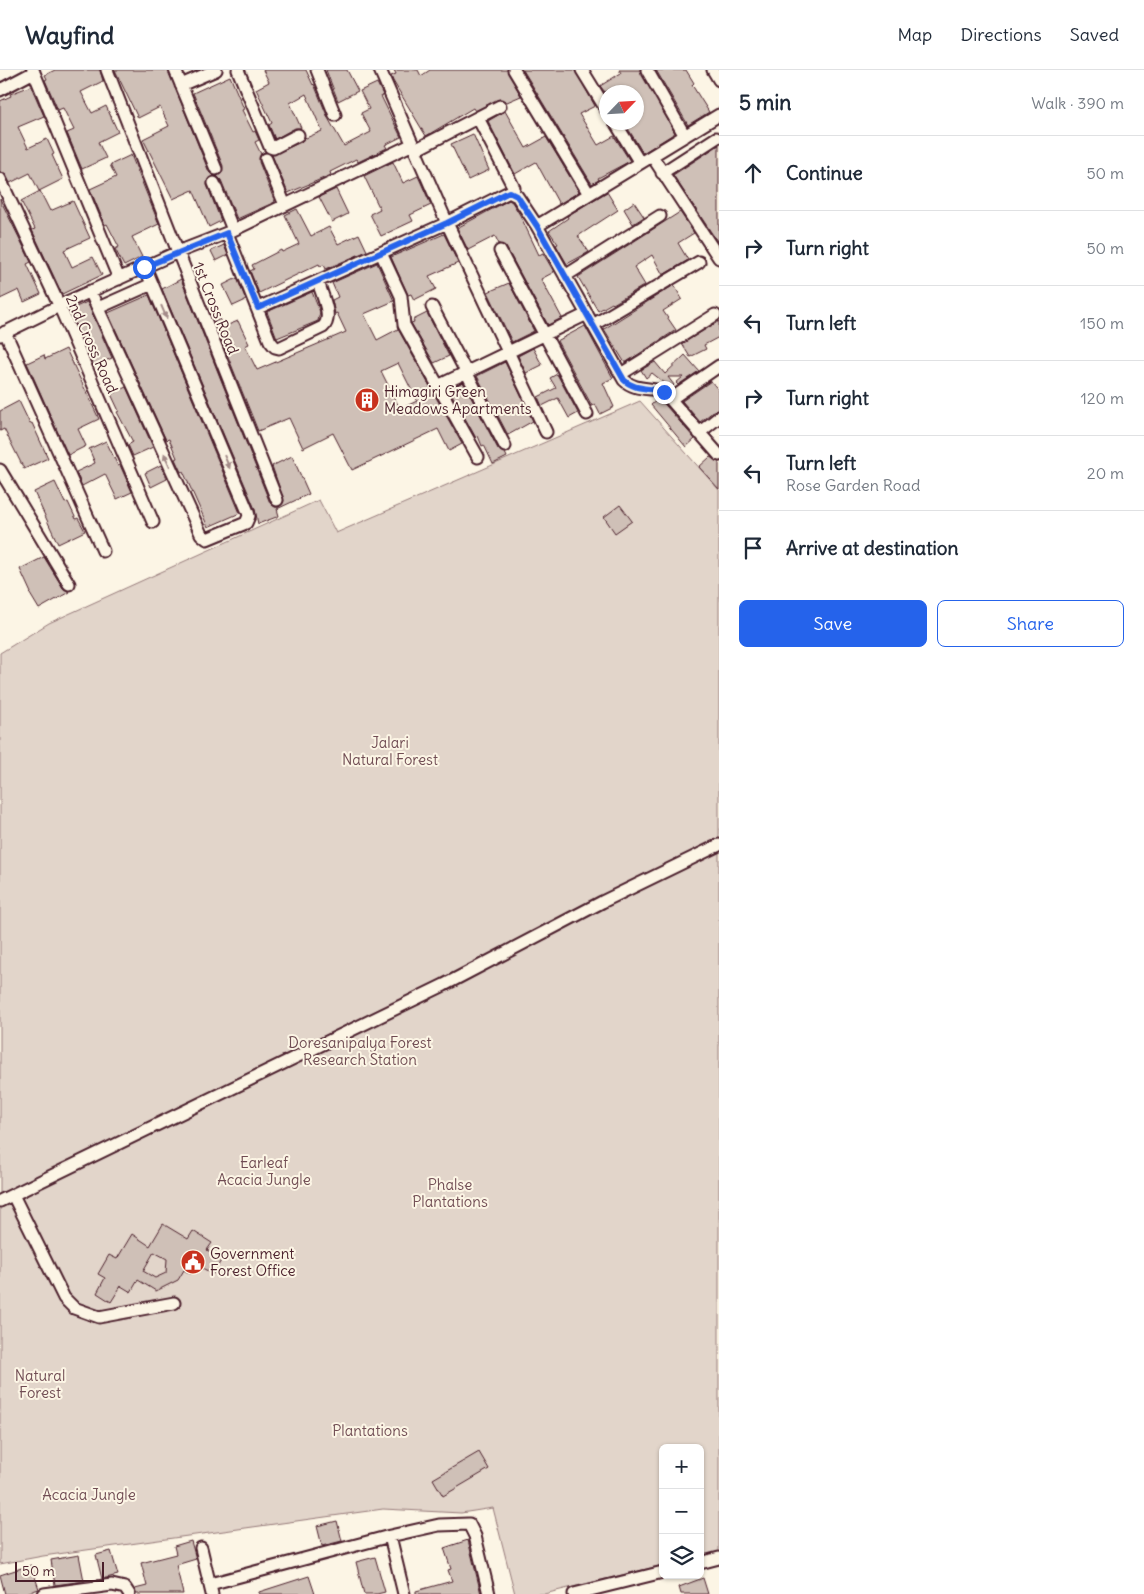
<!DOCTYPE html>
<meta charset="utf-8">
<style>
body{margin:0;font-family:Delius,sans-serif;background:#f6f6f7;color:#1f2937}
.controls{position:absolute;right:15px;bottom:15px;display:grid;overflow:hidden;border-radius:8px;box-shadow:0 1px 4px #0004}
.controls button{width:45px;height:45px;display:grid;place-items:center;padding:0;border:0;border-bottom:1px solid #e0e1e3;background:#fff;color:#1f2937;font:25px sans-serif}
.compass{position:absolute;left:599px;top:15px;width:45px;height:45px;border-radius:50%;background:#fff;box-shadow:0 1px 4px #0004;rotate:65deg}
.scale{position:absolute;left:15px;bottom:12px;width:89px;box-sizing:border-box;padding-left:5px;border:2px solid #4a1f2b;border-top:0;font-size:14px;line-height:18px;white-space:nowrap;color:#4a1f2b;-webkit-text-stroke:4px #fcf5e5;paint-order:stroke}
.stop{position:absolute;width:15px;height:15px;margin:-11px;border:4px solid #2563eb;border-radius:50%;background:#fff}
.stop.end{background:#2563eb;border-color:#fff;box-shadow:0 1px 5px #0008}
.list{margin:0;padding:0;list-style:none}
h2{display:flex;justify-content:space-between;align-items:center;height:65px;margin:0;padding:0 20px;font-size:21px}
h2 small{font-size:16px;font-weight:400;color:#747a83}
.list li{display:grid;grid-template-columns:32px 1fr auto;gap:15px;align-items:center;box-sizing:border-box;height:75px;padding:0 20px;border-top:1px solid #e0e1e3}
.list b{display:block;font-size:19px;white-space:nowrap}
.list p{margin:0;font-size:16px;white-space:nowrap;color:#747a83}
.list em{font-size:16px;font-style:normal;color:#747a83}
.actions{display:flex;gap:10px;padding:15px 20px}
.actions a{flex:1;padding:11px 0;border:1px solid #2563eb;border-radius:8px;text-align:center;font-size:18px;color:#2563eb}
.actions .main{background:#2563eb;color:#fff}
.icon{flex:none;width:28px;height:28px;fill:none;stroke:currentColor;stroke-width:2;stroke-linecap:round;stroke-linejoin:round}
.map{position:relative;flex:none;width:719px;height:1524px;overflow:hidden}
header{display:flex;align-items:center;gap:30px;box-sizing:border-box;height:70px;padding:0 25px;background:#fff;border-bottom:1px solid #e0e1e3}
header strong{font-size:24px}
nav{display:flex;gap:28px;margin-inline-start:auto;font-size:18px}
main{display:flex}
aside{flex:1;background:#fff}
.map>svg:first-child{display:block}
.green{fill:#e2d5ca;stroke:#967a7a}
.building{fill:#cfc0b7;stroke:#4a1f2b;fill-rule:evenodd}
.lines{fill:none;stroke-linecap:round;stroke-linejoin:round}
.minor-casing{stroke:#4a1f2b;stroke-width:15}
.minor{stroke:#fcf5e5;stroke-width:11}
.oneway{fill:#a38a88}
.route{stroke:#2563eb;stroke-width:6}
.labels{text-anchor:middle;dominant-baseline:central;stroke-width:4;stroke-linejoin:round;paint-order:stroke}
.street-label{font-size:15px;fill:#4a1f2b;stroke:#fcf5e5}
.poi-label{font-size:15px;fill:#4a1f2b;stroke:#fcf5e5;text-anchor:start}
.park-label{font-size:15px;fill:#704c53;stroke:#fcf5e5}
</style>
<header>
<strong>Wayfind</strong>
<nav><a>Map</a><a>Directions</a><a>Saved</a></nav>
</header>
<main>
<div class="map">
<svg width="719" height="1524" viewBox="0 0 719 1524">
<rect width="100%" height="100%" fill="#fcf5e5"/>
<filter id="ink" filterUnits="userSpaceOnUse"><feTurbulence type="fractalNoise" baseFrequency=".02" numOctaves="2"/><feDisplacementMap in="SourceGraphic" scale="10" xChannelSelector="R" yChannelSelector="G"/><feConvolveMatrix kernelMatrix="1 2 1 2 8 2 1 2 1" color-interpolation-filters="sRGB"/></filter>
<g filter="url(#ink)">
<path class="green" d="M640 331 719 420V1482L700 1486V1378H663V1495L544 1524H515L493 1438 461 1443 383 1439 43 1486 0 1494V583L49 553 319 430 336 463Z"/>
<path class="building" d="M55 0H100L103 11 81 22 92 43 106 36 118 62 98 72 106 88 82 99 67 63 74 60 63 38 58 40 45 10 47 9 45 5Z
M115 0H168L209 102 213 106 208 109 207 115 221 151 209 157 193 120 173 129 143 69 169 56 160 37 138 48Z
M263 0H306L313 15 314 14 328 48 344 76 371 62 361 43 369 39 360 21 377 13 383 25 381 26 401 67 385 75 387 78 358 92 356 89 330 102 331 105 288 123 272 85 301 72 305 67 306 68 322 61 306 24 290 33 301 58H295L275 69 269 55 272 53 256 19 269 12Z
M326 0H347L358 21 338 31Z
M394 0H418L421 6 430 0H507L521 26 507 32 500 29 475 41 473 38 426 66 393 11 391 6 396 4Z
M523 0H575L595 36 579 44 598 75 614 66 630 91 598 108 599 110 592 114Z
M619 0H640L675 63 643 83 624 52H636V22H605L600 16 621 3Z
M656 0H686L694 13 692 15 709 42 688 55Z
M230 6 244 39 242 40 253 62 255 61 259 70 255 72 261 84 259 92 275 132 237 149 221 110 217 106 222 103 223 96 193 23Z
M31 16 44 46 18 57 28 78 47 69 54 84 52 85 63 109 39 121 30 103 10 113 5 103 0 102V31L11 26 10 24Z
M505 41 526 78 546 67 579 122 559 134 536 92 515 104 488 51Z
M473 64 489 100 468 110 451 74Z
M719 75V174L673 105Z
M131 85 159 154 132 167 142 187 124 196 115 179 119 177 107 154 105 155 90 119 116 107 110 95Z
M393 92 403 113 418 106 431 135 410 145 413 151 381 166 370 144 380 139 364 106Z
M336 119 348 144 332 152 319 127Z
M40 121 50 141 73 131 90 168 64 180 72 197 93 187 102 205 62 224 32 160 35 159 21 131Z
M607 122 618 140 578 166 589 182 567 194 556 175 558 174 549 161 568 148 567 146Z
M0 129 31 192 27 194 41 224 24 232 19 220 0 229Z
M509 130 512 132 520 145 539 185 543 183 554 202 541 209 562 248 548 255 506 177 499 174 495 166 468 180 457 158Z
M634 132 644 147 633 154 624 139Z
M297 139 311 166 329 157 338 174 359 164 367 181 326 199 324 195 320 196 319 194 259 223 250 201 254 199 252 195 281 180 282 182 299 174 285 145Z
M680 142 694 163 678 173 688 190 663 205 652 185 634 197 645 215 613 234 612 233 598 241 578 207Z
M444 164 458 193 429 206 436 219 414 230 411 224 408 225 391 187Z
M224 175 228 185 216 191 211 181Z
M377 193 394 231 364 244 377 270 398 259 462 374 449 381 438 359 352 400 333 363 303 378 289 348 258 361 214 252 220 249 223 257 238 251 249 274 245 276 257 300 346 262 337 243 335 244 332 230 338 227 332 213ZM398 293 417 331 400 339 381 301Z
M237 208 246 230 233 236 223 215Z
M181 209 270 433 275 437H279L284 431 272 396 292 386 309 424 277 439 279 446 258 454 255 439 162 219Z
M509 213 534 261 512 272 488 222Z
M674 215 682 229 663 241 676 260 625 293 604 259Z
M312 222 320 242 318 251 277 268 267 242Z
M149 225 240 443 208 457 183 401 181 402 175 389 177 388 169 369 166 370 108 243Z
M87 232 112 288 94 296 69 240Z
M427 243 449 286 434 293 411 253 414 252 413 250Z
M719 251V267L704 275 706 279 690 287 682 274Z
M585 256 613 308 603 313 614 337 600 344 595 334 592 336 557 271Z
M533 278 542 295 526 303 518 286Z
M66 279 99 349 78 359 86 376 68 385 27 293 44 285 45 289Z
M685 285 699 301 678 315 676 313 683 307H668L674 315 671 318 652 303 646 308 641 300 655 292 665 304Z
M505 292 533 351 508 365 477 306Z
M557 304 578 343 569 348 558 328 542 336 538 327 556 318 550 308Z
M711 311 719 321V340L714 341 700 352 682 331Z
M463 312 498 379 505 383 507 387 493 394 484 375 482 376 478 366 476 368 449 319Z
M126 317 153 377 133 386 128 375 133 372 117 342 119 341 111 324Z
M659 328 695 369 686 377 651 335Z
M19 331 30 354 32 353 48 388 24 399 4 359 0 361V341Z
M106 371 118 396 120 395 132 422 117 429 105 404 82 416 76 402 95 393 89 379Z
M710 387 719 392V419L699 397Z
M161 395 167 409 151 417 145 403Z
M55 412 65 433 68 432 76 449 78 448 85 461 58 474 34 422Z
M620 435 632 451 615 463 604 447Z
M44 487 63 518 69 522 39 539 30 524 31 523 20 499Z
M163 1154 188 1169 193 1161 212 1173 207 1180 222 1189 213 1204 197 1195 191 1204 184 1200 178 1210 156 1221 138 1210 131 1222 121 1216 111 1232 97 1223 105 1208 98 1204 109 1185 117 1189 132 1164 150 1176ZM154 1182 167 1189 166 1203 155 1208 143 1201Z
M479 1382 489 1399 443 1426 433 1409Z
M337 1451 342 1471 322 1476 317 1456Z
M468 1470 481 1524H416V1521L452 1511 448 1500 451 1499 444 1478Z
M191 1471 196 1489 176 1495 183 1524H136L135 1519 147 1516 141 1493 176 1484 174 1476Z
M111 1481 118 1505 102 1509 96 1485Z
M79 1485 84 1511 55 1515 51 1490Z
M375 1487 385 1522 377 1524H364L356 1492Z
M31 1495 39 1519 23 1524H5L0 1505Z
M309 1506 315 1524H259V1522Z
M703 1508 708 1524H681L679 1517Z"/>
<g class="lines">
<defs>
<path id="minor" d="M33 0 119 209
M107 0 178 182 277 430
M175 0 216 99
M238 0 270 77 273 78 298 65
M317 0 335 45
M380 0 447 153 546 362
M514 0 589 124
M582 0 606 39
M647 0 685 66
M713 0 719 10
M181 15 216 0
M0 20 34 2
M478 48 514 118 513 123
M615 52 640 93
M415 80 500 36
M652 86 719 188
M266 89 285 135
M662 103 716 68
M0 109 59 235 153 452
M214 113 233 160
M537 156 719 45
M227 163 270 271 275 277 279 278 323 257C334 247 321 224 318 211
M500 181 587 344
M381 183 401 226 404 255 478 387
M565 206 660 146
M90 221 201 464 207 469 246 453 249 446 248 442 145 197
M432 237 505 376
M98 238 152 214
M258 238 447 153 509 122 517 126 537 156 624 310C635 321 651 317 664 322L719 385
M593 255 699 192
M5 262 103 481
M0 265 69 231 178 182 227 163 413 74
M621 304 715 245
M438 316 587 244
M671 329 719 296
M699 363 719 347
M0 400 69 514
M13 1125 64 1228 74 1238 99 1247 174 1233
M0 1131 444 915 602 832 719 775
M390 1466 404 1524
M201 1478 212 1524
M700 1493 719 1488
M210 1514 390 1466 439 1455 469 1454 475 1466 489 1524
M44 1524 112 1515 125 1518 129 1524
M574 1524 663 1502"/>
</defs>
<use href="#minor" class="minor-casing"/>
<use href="#minor" class="minor"/>
</g>
<defs><path id="oneway-solid" d="M-6-.8H1V-3.2L6.5 0L1 3.2V.8H-6Z" transform="scale(1.25)"/></defs>
<g class="oneway">
<use href="#oneway-solid" transform="translate(164 242) rotate(67)"/>
<use href="#oneway-solid" transform="translate(167 390) rotate(-114)"/>
<use href="#oneway-solid" transform="translate(227 392) rotate(67)"/>
</g>
</g>
<g class="lines" filter="url(#ink)">
<path class="route" d="M144 197 227 163 258 238 447 153 509 122 517 126 537 156 624 310C635 321 651 317 664 322"/>
</g>
<defs>
<symbol id="building-disc" viewBox="-11 -11 22 22"><circle r="9.5" fill="#c8321e" stroke="#fcf5e5"/><path d="M-4-6H4V6H1V3H-1V6H-4ZM-2.5-4.3h1.7v1.8h-1.7ZM.8-4.3h1.7v1.8H.8ZM-2.5-1h1.7V.8h-1.7ZM.8-1h1.7V.8H.8Z" fill="#fff"/></symbol>
<symbol id="civic-disc" viewBox="-11 -11 22 22"><circle r="9.5" fill="#c8321e" stroke="#fcf5e5"/><path d="M-.6-6.5H3V-4.5H.6V-3L4-1V1h2V6H-6V1h2V-1L-.6-3ZM-1.2 2.5V6h2.4V2.5Z" fill="#fff"/></symbol>
</defs>
<g fill-rule="evenodd">
<use href="#building-disc" x="353" y="316" width="28" height="28"/>
<use href="#civic-disc" x="179" y="1178" width="28" height="28"/>
</g>
<g class="labels">
<g class="street-label">
<text transform="translate(216 238) rotate(68)">1st Cross Road</text>
<text transform="translate(92 274) rotate(66)">2nd Cross Road</text>
</g>
<g class="poi-label">
<text x="384" y="321">Himagiri Green<tspan x="384" dy="17">Meadows Apartments</tspan></text>
<text x="210" y="1183">Government<tspan x="210" dy="17">Forest Office</tspan></text>
</g>
<g class="park-label">
<text x="390" y="672">Jalari<tspan x="390" dy="17">Natural Forest</tspan></text>
<text x="360" y="972">Doresanipalya Forest<tspan x="360" dy="17">Research Station</tspan></text>
<text x="264" y="1092">Earleaf<tspan x="264" dy="17">Acacia Jungle</tspan></text>
<text x="450" y="1114">Phalse<tspan x="450" dy="17">Plantations</tspan></text>
<text x="40" y="1305">Natural<tspan x="40" dy="17">Forest</tspan></text>
<text x="370" y="1360">Plantations</text>
<text x="89" y="1424">Acacia Jungle</text>
</g>
</g>
</svg>
<div class="controls">
<button>+</button>
<button>−</button>
<button><svg class="icon" aria-label="layers" viewBox="0 0 24 24"><path d="M12 4l9 5-9 5-9-5zM3 14l9 5 9-5"/></svg></button>
</div>
<svg class="compass" viewBox="-18 -18 36 36"><path d="M0-13l5 13h-10z" fill="#e53935"/><path d="M0 13l5-13h-10z" fill="#747a83"/></svg>
<div class="scale">50 m</div>
<div class="stop" style="left:144px;top:197px"></div>
<div class="stop end" style="left:664px;top:322px"></div>
</div>
<aside>
<h2>5 min<small>Walk · 390 m</small></h2>
<ul class="list">
<li><svg class="icon" aria-label="ahead" viewBox="0 0 24 24"><path d="M12 20V5M6 11l6-6 6 6"/></svg><div><b>Continue</b></div><em>50 m</em></li>
<li><svg class="icon" aria-label="right" viewBox="0 0 24 24"><path d="M7 20v-9h11M14 6l5 5-5 5"/></svg><div><b>Turn right</b></div><em>50 m</em></li>
<li><svg class="icon" aria-label="left" viewBox="0 0 24 24"><path d="M17 20v-9H6M10 6l-5 5 5 5"/></svg><div><b>Turn left</b></div><em>150 m</em></li>
<li><svg class="icon" aria-label="right" viewBox="0 0 24 24"><path d="M7 20v-9h11M14 6l5 5-5 5"/></svg><div><b>Turn right</b></div><em>120 m</em></li>
<li><svg class="icon" aria-label="left" viewBox="0 0 24 24"><path d="M17 20v-9H6M10 6l-5 5 5 5"/></svg><div><b>Turn left</b><p>Rose Garden Road</p></div><em>20 m</em></li>
<li><svg class="icon" aria-label="arrive" viewBox="0 0 24 24"><path d="M6 21V4h12l-3 4 3 4H6"/></svg><div><b>Arrive at destination</b></div></li>
</ul>
<div class="actions"><a class="main">Save</a><a>Share</a></div>
</aside>
</main>
